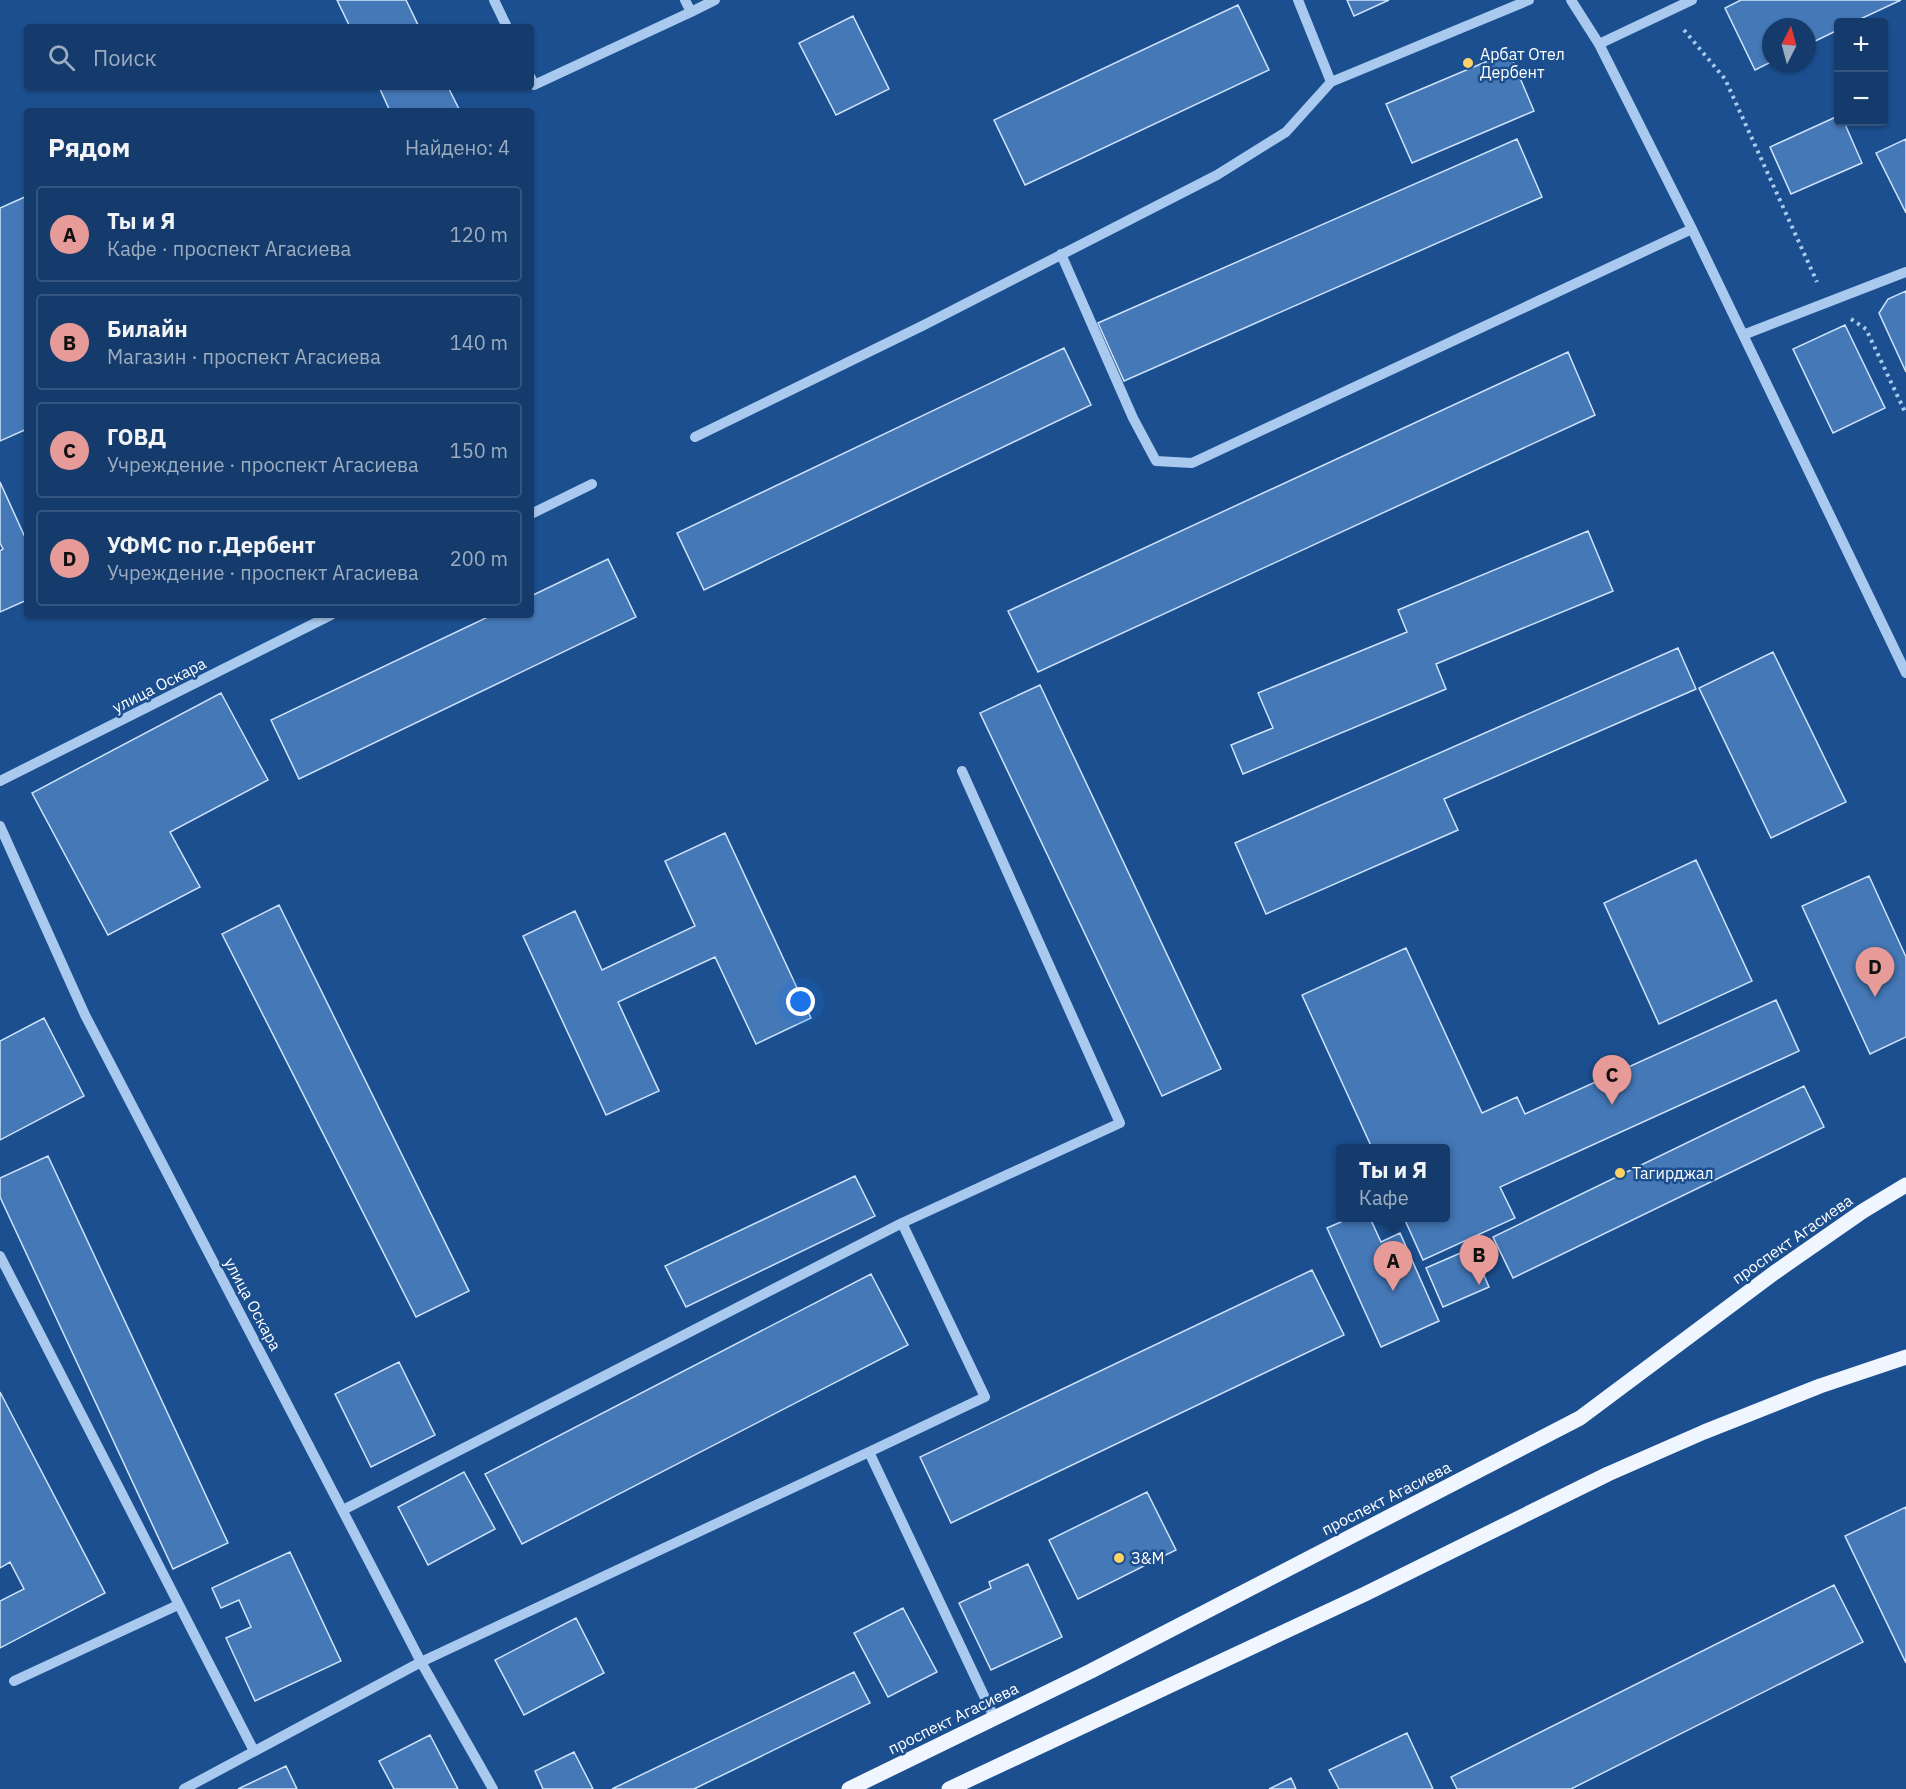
<!DOCTYPE html>
<html lang="ru">
<meta charset="utf-8">
<style>
body{margin:0;font-family:"IBM Plex Sans",sans-serif;background:#1d4271;color:#f1f3f6}
.controls{position:absolute;right:18px;top:18px;display:grid;overflow:hidden;border-radius:6px;box-shadow:0 2px 4px #0004}
.controls button{width:54px;height:54px;display:grid;place-items:center;padding:0;border:0;border-bottom:2px solid #33557e;background:#143b6b;color:#f1f3f6;font:30px sans-serif}
.compass{position:absolute;left:1762px;top:18px;width:54px;height:54px;border-radius:50%;background:#143b6b;box-shadow:0 2px 4px #0004;rotate:6deg}
.you{position:absolute;left:801px;top:1002px;width:21px;height:21px;margin:-15px;border:4px solid #fff;border-radius:50%;background:#1a73e8;box-shadow:0 0 0 9px #1a73e833}
.badge{display:grid;place-items:center;width:39px;height:39px;border-radius:50%;background:#e69b98;color:#111;font-size:20px;font-weight:700}
.pin{position:absolute;translate:-50% -50px;filter:drop-shadow(0 2px 3px #0008)}
.pin::after{content:'';position:absolute;top:32px;width:21px;height:18px;background:inherit;clip-path:polygon(0 0,100% 0,50% 100%)}
.popup{position:absolute;left:1336px;top:1144px;width:114px;height:78px;box-sizing:border-box;display:grid;place-content:center;border-radius:6px;background:#143b6b;filter:drop-shadow(0 2px 4px #0005);font-size:20px;white-space:nowrap;color:#9dadc1}
.popup b{font-size:22px;color:#f1f3f6}
.popup::after{content:'';position:absolute;left:50%;top:100%;margin-left:-12px;border:12px solid transparent;border-top-color:#143b6b}
.list{margin:0;padding:0;list-style:none}
h2{display:flex;justify-content:space-between;align-items:center;height:78px;margin:0;padding:0 24px;font-size:26px}
h2 small{font-size:20px;font-weight:400;color:#9dadc1}
.list li{display:grid;grid-template-columns:39px 1fr auto;gap:18px;align-items:center;box-sizing:border-box;height:96px;margin:0 12px 12px;padding:0 12px;border:2px solid #33557e;border-radius:6px}
.list b{display:block;font-size:22px;white-space:nowrap}
.list p{margin:0;font-size:20px;white-space:nowrap;color:#9dadc1}
.list em{font-size:20px;font-style:normal;color:#9dadc1}
.icon{flex:none;width:33px;height:33px;fill:none;stroke:currentColor;stroke-width:2;stroke-linecap:round;stroke-linejoin:round}
.map{position:relative;flex:none;width:1906px;height:1789px;overflow:hidden}
.search{position:absolute;background:#143b6b;box-shadow:0 2px 4px #0004;left:24px;top:24px;width:510px;height:66px;display:flex;align-items:center;gap:15px;box-sizing:border-box;padding:0 21px;border-radius:6px;color:#9dadc1;font-size:22px}
.panel{position:absolute;background:#143b6b;box-shadow:0 2px 4px #0004;left:24px;top:108px;width:510px;height:510px;border-radius:6px}
.map>svg:first-child{display:block}
.building{fill:#4478b7;stroke:#cfe3fa;stroke-width:1.5}
.lines{fill:none;stroke-linecap:round;stroke-linejoin:round}
.path{stroke:#a9c9ee;stroke-width:4;stroke-dasharray:3 4.5;stroke-linecap:butt}
.minor{stroke:#a9c9ee;stroke-width:10}
.major{stroke:#f0f6ff;stroke-width:15}
.poi-dot{fill:#ffd166;stroke:#1b4f8f;stroke-width:2}
.labels{text-anchor:middle;dominant-baseline:central;stroke-width:5;stroke-linejoin:round;paint-order:stroke}
.poi-label{font-size:16px;fill:#fff;stroke:#1b4f8f;text-anchor:start}
.street-label{font-size:16px;fill:#fff;stroke:#1b4f8f}
</style>
<div class="map">
<svg width="1906" height="1789" viewBox="0 0 1906 1789">
<rect width="100%" height="100%" fill="#1b4f8f"/>
<path class="building" d="M337 0H406L419 27H350Z
M1347 0H1389L1354 16Z
M1741 0H1901L1854 22H1838V30L1807 45V27H1771V62L1755 70 1725 8Z
M1238 5 1269 70 1025 185 994 120Z
M853 16 889 89 836 115 799 43Z
M1509 52 1534 111 1412 163 1386 104Z
M379 87H448L460 111H390Z
M1838 116V122H1844L1862 163 1791 194 1770 147Z
M1517 139 1542 197 1124 381 1098 323Z
M1906 139V213L1876 153Z
M27 196V429L0 441V208Z
M1906 291V372L1879 313 1888 299Z
M1845 325 1885 408 1833 433 1793 349Z
M1064 348 1091 405 704 590 677 533Z
M1568 352 1595 415 1038 672 1008 611Z
M0 482 24 535 27 533V600L0 612V551L3 549 0 543Z
M1588 531 1613 591 1436 664 1446 689 1243 774 1231 745 1273 728 1258 693 1407 632 1398 610Z
M608 559 636 617 299 779 271 720 492 615H531V596Z
M1678 648 1696 689 1444 799 1458 830 1266 914 1235 843Z
M1773 652 1846 802 1771 838 1699 688Z
M1040 685 1221 1069 1162 1096 980 713Z
M221 693 268 780 170 832 200 887 108 935 32 793Z
M725 833 811 1018 756 1044 715 957 618 1002 659 1091 606 1115 523 936 575 911 602 970 695 926 665 861Z
M1696 860 1752 981 1659 1024 1604 903Z
M1869 876 1906 957V1037L1870 1054 1802 906Z
M279 905 469 1291 416 1317 222 934Z
M1406 948 1482 1113 1517 1097 1525 1114 1776 1000 1799 1051 1500 1187 1515 1218 1423 1260 1404 1218H1446V1148H1372L1302 995Z
M44 1018 84 1096 0 1140V1041Z
M1804 1086 1824 1127 1513 1278 1493 1237Z
M48 1156 228 1543 173 1569 0 1197V1178Z
M855 1176 875 1216 686 1307 665 1266Z
M1350 1218H1370L1381 1242 1400 1233 1439 1321 1381 1347 1327 1228Z
M1472 1248 1489 1287 1443 1307 1426 1268Z
M1312 1270 1344 1335 951 1523 920 1457Z
M871 1274 908 1345 522 1544 485 1474Z
M399 1362 435 1435 371 1467 335 1394Z
M0 1392 105 1593 0 1648V1601L24 1589 10 1562 0 1568Z
M464 1472 495 1529 428 1565 398 1507Z
M1147 1492 1176 1550 1078 1599 1049 1540Z
M1906 1507V1663L1845 1536Z
M290 1552 341 1661 255 1701 226 1638 251 1627 239 1600 221 1608 212 1588Z
M1028 1564 1062 1637 991 1670 959 1603 991 1588 989 1582Z
M1834 1585 1863 1642 1571 1789H1457L1451 1777Z
M903 1608 937 1672 888 1697 854 1633Z
M576 1618 604 1673 524 1715 495 1660Z
M854 1672 870 1703 694 1789H612Z
M1407 1733 1433 1789H1339L1329 1770Z
M430 1735 458 1789H394L379 1761Z
M574 1752 593 1789H543L535 1771Z
M286 1766 297 1789H238Z
M1291 1778 1296 1789H1269Z"/>
<g class="lines">
<path class="path" d="M1684 30 1725 79 1817 282
M1851 319 1866 329 1906 414"/>
<path class="minor" d="M494 0 507 27
M685 0 691 12 715 0
M1298 0 1331 82 1529 0
M1571 0 1599 44 1692 229 1906 673
M1599 44 1692 0
M531 78 534 85 691 12
M1061 254 1133 418 1156 461 1192 463 1692 229
M1743 335 1906 272
M695 437 924 325 1217 175 1286 132 1331 82
M531 514 592 484
M962 771 1120 1123 902 1223 985 1397 869 1452 994 1717
M0 781 331 615
M0 826 85 1015 375 1573 421 1662 493 1789
M0 1256 254 1751
M343 1510 902 1223
M14 1681 178 1605
M184 1789 421 1662 869 1452"/>
<path class="major" d="M849 1789 1091 1671 1580 1418 1774 1273 1863 1211 1906 1185
M949 1789 1365 1594 1608 1474 1704 1432 1820 1386 1906 1357"/>
</g>
<g class="poi-dot">
<circle cx="1468" cy="63" r="6"/>
<circle cx="1620" cy="1173" r="6"/>
<circle cx="1119" cy="1558" r="6"/>
</g>
<g class="labels">
<g class="poi-label">
<text x="1480" y="54">Арбат Отел<tspan x="1480" dy="18">Дербент</tspan></text>
<text x="1632" y="1173">Тагирджал</text>
<text x="1131" y="1558">З&amp;М</text>
</g>
<g class="street-label">
<text transform="translate(159 685) rotate(-27)">улица Оскара</text>
<text transform="translate(1792 1239) rotate(-35)">проспект Агасиева</text>
<text transform="translate(253 1304) rotate(62)">улица Оскара</text>
<text transform="translate(1386 1498) rotate(-27)">проспект Агасиева</text>
<text transform="translate(953 1718) rotate(-26)">проспект Агасиева</text>
</g>
</g>
</svg>
<div class="controls">
<button>+</button>
<button>−</button>
</div>
<svg class="compass" viewBox="-18 -18 36 36"><path d="M0-13l5 13h-10z" fill="#e53935"/><path d="M0 13l5-13h-10z" fill="#9dadc1"/></svg>
<div class="you"></div>
<div class="pin badge" style="left:1393px;top:1291px">A</div>
<div class="popup"><b>Ты и Я</b>Кафе</div>
<div class="pin badge" style="left:1479px;top:1285px">B</div>
<div class="pin badge" style="left:1612px;top:1105px">C</div>
<div class="pin badge" style="left:1875px;top:997px">D</div>
<div class="search"><svg class="icon" aria-label="search" viewBox="0 0 24 24"><circle cx="10" cy="10" r="6"/><path d="M15 15l6 6"/></svg>Поиск</div>
<section class="panel">
<h2>Рядом<small>Найдено: 4</small></h2>
<ul class="list">
<li><span class="badge">A</span><div><b>Ты и Я</b><p>Кафе · проспект Агасиева</p></div><em>120 m</em></li>
<li><span class="badge">B</span><div><b>Билайн</b><p>Магазин · проспект Агасиева</p></div><em>140 m</em></li>
<li><span class="badge">C</span><div><b>ГОВД</b><p>Учреждение · проспект Агасиева</p></div><em>150 m</em></li>
<li><span class="badge">D</span><div><b>УФМС по г.Дербент</b><p>Учреждение · проспект Агасиева</p></div><em>200 m</em></li>
</ul>
</section>
</div>
